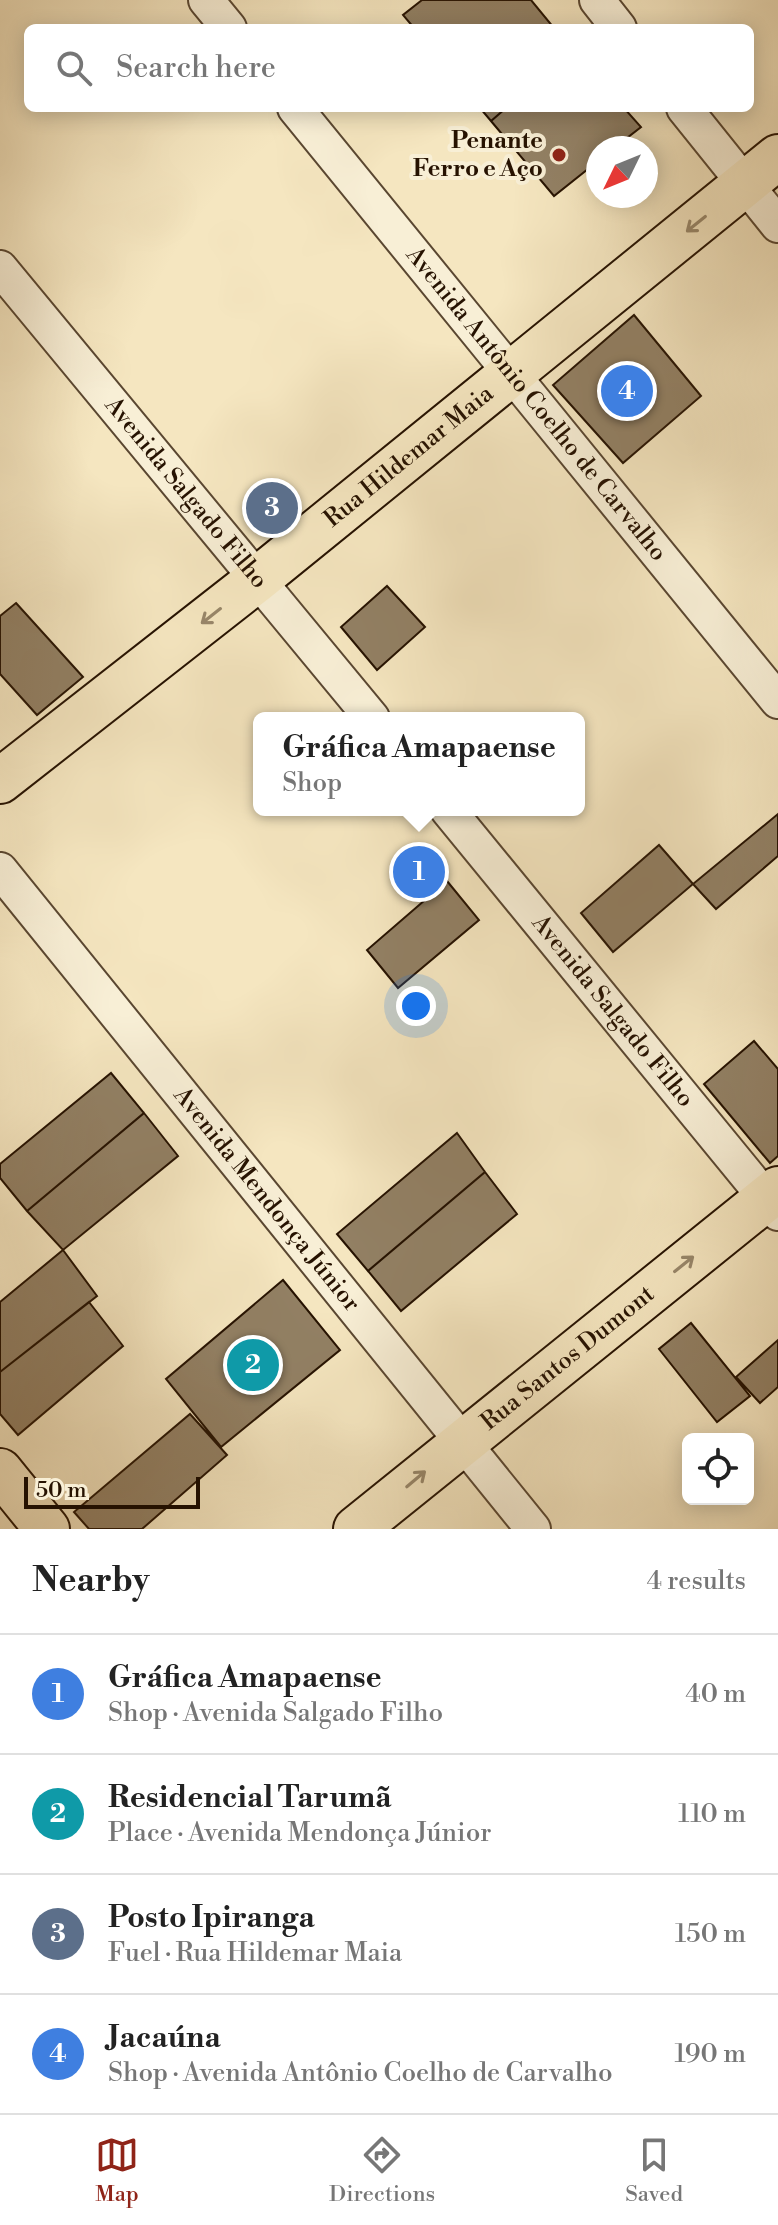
<!DOCTYPE html>
<meta charset="utf-8">
<style>
body{margin:0;font-family:"Libre Bodoni",serif;background:#f2f2f2;color:#222}
.controls{position:absolute;right:24px;bottom:24px;display:grid;overflow:hidden;border-radius:12px;box-shadow:0 4px 20px #0003}
.controls button{width:72px;height:72px;display:grid;place-items:center;padding:0;border:0;border-bottom:2px solid #e0e0e0;background:#fff;color:#222;font:40px sans-serif}
.compass{position:absolute;left:586px;top:136px;width:72px;height:72px;border-radius:50%;background:#fff;box-shadow:0 4px 20px #0003;rotate:227deg}
.scale{position:absolute;left:24px;bottom:20px;width:176px;box-sizing:border-box;padding-left:8px;border:4px solid #261201;border-top:0;font-size:22px;line-height:28px;white-space:nowrap;color:#261201;-webkit-text-stroke:6px #f8efd6;paint-order:stroke}
.you{position:absolute;left:416px;top:1006px;width:28px;height:28px;margin:-20px;border:6px solid #fff;border-radius:50%;background:#1a73e8;box-shadow:0 0 0 12px #1a73e833}
.badge{display:grid;place-items:center;width:52px;height:52px;border-radius:50%;background:#8f2418;color:#fff;font-size:26px;font-weight:700}
.pin{position:absolute;translate:-50% -50%;border:4px solid #fff;box-shadow:0 2px 8px #0006}
.popup{position:absolute;left:253px;top:712px;width:332px;height:104px;box-sizing:border-box;display:grid;place-content:center;border-radius:12px;background:#fff;filter:drop-shadow(0 2px 6px #0005);font-size:26px;white-space:nowrap;color:#767676}
.popup b{font-size:30px;color:#222}
.popup::after{content:'';position:absolute;left:50%;top:100%;margin-left:-16px;border:16px solid transparent;border-top-color:#fff}
.list{margin:0;padding:0;list-style:none}
h2{display:flex;justify-content:space-between;align-items:center;height:104px;margin:0;padding:0 32px;font-size:34px}
h2 small{font-size:26px;font-weight:400;color:#767676}
.list li{display:grid;grid-template-columns:52px 1fr auto;gap:24px;align-items:center;box-sizing:border-box;height:120px;padding:0 32px;border-top:2px solid #e0e0e0}
.list b{display:block;font-size:30px;white-space:nowrap}
.list p{margin:0;font-size:26px;white-space:nowrap;color:#767676}
.list em{font-size:26px;font-style:normal;color:#767676}
.icon{flex:none;width:44px;height:44px;fill:none;stroke:currentColor;stroke-width:2;stroke-linecap:round;stroke-linejoin:round}
.map{position:relative;flex:none;width:778px;height:1529px;overflow:hidden}
.search{position:absolute;background:#fff;box-shadow:0 4px 20px #0003;left:24px;right:24px;top:24px;height:88px;display:flex;align-items:center;gap:20px;box-sizing:border-box;padding:0 28px;border-radius:12px;color:#767676;font-size:30px}
.sheet{height:584px;background:#fff}
nav{display:flex;justify-content:space-around;align-items:center;box-sizing:border-box;height:112px;border-top:2px solid #e0e0e0;background:#fff;font-size:22px;color:#767676}
nav a{display:grid;justify-items:center;gap:4px}
nav .on{color:#8f2418}
.map>svg:first-child{display:block}
.building{fill:#928064;stroke:#261201;stroke-width:2}
.lines{fill:none;stroke-linecap:round;stroke-linejoin:round}
.minor-casing{stroke:#5a4731;stroke-width:38}
.major-casing{stroke:#261201;stroke-width:48}
.minor{stroke:#f8efd6;stroke-width:34}
.major{stroke:#f5e6c0;stroke-width:44}
.oneway{stroke:#98876a}
.poi-dot{fill:#8f2418;stroke:#f8efd6;stroke-width:3}
.labels{text-anchor:middle;dominant-baseline:central;stroke-width:8;stroke-linejoin:round;paint-order:stroke}
.poi-label{font-size:24px;font-weight:bold;fill:#261201;stroke:#f8efd6;text-anchor:end}
.street-label{font-size:24px;fill:#261201;stroke:#f8efd6}
</style>
<div class="map">
<svg width="778" height="1529" viewBox="0 0 778 1529">
<rect width="100%" height="100%" fill="#f5e6c0"/>
<filter id="stains"><feTurbulence type="fractalNoise" baseFrequency=".0025" numOctaves="4"/><feColorMatrix values="0 0 0 0 .2 0 0 0 0 .09 0 0 0 0 .02 0 0 0 .5 -.17"/></filter>
<radialGradient id="worn" r=".72"><stop offset=".6" stop-color="#630" stop-opacity="0"/><stop offset="1" stop-color="#630" stop-opacity=".3"/></radialGradient>
<path class="building" d="M422 0H531L554 28H414L403 15Z
M480 108H506L491 121Z
M506 108H624L641 127 614 148H598V161L554 196 491 121Z
M634 315 701 396 623 463 553 385Z
M387 586 425 627 377 670 341 627Z
M16 603 83 677 37 715 0 674V616Z
M778 814V856L716 909 693 884Z
M659 845 693 884 613 952 581 913Z
M447 881 479 920 398 988 367 950Z
M754 1041 778 1069V1156L770 1163 704 1084Z
M111 1073 144 1113 27 1211 0 1178V1164Z
M144 1113 178 1156 63 1250 27 1211Z
M457 1133 485 1172 368 1271 337 1234Z
M485 1172 517 1214 401 1311 368 1271Z
M63 1250 97 1296 0 1372V1302Z
M283 1280 340 1350 221 1447 166 1379Z
M89 1302 123 1346 18 1435 0 1414V1372Z
M691 1323 750 1396 717 1422 659 1349Z
M778 1340V1387L760 1403 736 1377Z
M190 1414 227 1455 142 1529H89L74 1512Z"/>
<g class="lines">
<defs>
<g id="minor">
<path d="M206 0 229 28"/>
<path d="M597 0 619 28"/>
<path id="s1" d="M295 108 778 701"/>
<path d="M684 108 778 225"/>
<path id="s2" d="M0 268 372 718"/>
<path id="s3" d="M448 810 778 1213"/>
<path id="s4" d="M0 870 533 1529"/>
</g>
<g id="major">
<path id="s5" d="M0 781 258 579 778 157"/>
<path d="M0 1471 47 1529"/>
<path id="s6" d="M356 1529 778 1189"/>
</g>
</defs>
<use href="#minor" class="minor-casing"/>
<use href="#major" class="major-casing"/>
<use href="#minor" class="minor"/>
<use href="#major" class="major"/>
</g>
<defs><path id="oneway-shaft" d="M-6 0H5M1.5-3L5.5 0L1.5 3" fill="none" stroke-width="1.6" stroke-linecap="round" stroke-linejoin="round" transform="scale(2)"/></defs>
<g class="oneway">
<use href="#oneway-shaft" transform="translate(696 224) rotate(141)"/>
<use href="#oneway-shaft" transform="translate(211 616) rotate(142)"/>
<use href="#oneway-shaft" transform="translate(684 1264) rotate(-39)"/>
<use href="#oneway-shaft" transform="translate(416 1479) rotate(-40)"/>
</g>
<circle class="poi-dot" cx="559" cy="155" r="8"/>
<g class="labels">
<g class="poi-label">
<text x="543" y="141">Penante<tspan x="543" dy="28">Ferro e Aço</tspan></text>
</g>
<g class="street-label">
<text stroke="none"><textPath href="#s1" startOffset="382">Avenida Antônio Coelho de Carvalho</textPath></text>
<text stroke="none"><textPath href="#s5" startOffset="522">Rua Hildemar Maia</textPath></text>
<text stroke="none"><textPath href="#s2" startOffset="292">Avenida Salgado Filho</textPath></text>
<text stroke="none"><textPath href="#s3" startOffset="260">Avenida Salgado Filho</textPath></text>
<text stroke="none"><textPath href="#s4" startOffset="424">Avenida Mendonça Júnior</textPath></text>
<text stroke="none"><textPath href="#s6" startOffset="272">Rua Santos Dumont</textPath></text>
</g>
</g>
<rect width="100%" height="100%" filter="url(#stains)"/>
<rect width="100%" height="100%" fill="url(#worn)"/>
</svg>
<div class="controls">
<button><svg class="icon" aria-label="locate" viewBox="0 0 24 24"><circle cx="12" cy="12" r="6"/><path d="M12 2v4M12 18v4M2 12h4M18 12h4"/></svg></button>
</div>
<svg class="compass" viewBox="-18 -18 36 36"><path d="M0-13l5 13h-10z" fill="#e53935"/><path d="M0 13l5-13h-10z" fill="#767676"/></svg>
<div class="scale">50 m</div>
<div class="you"></div>
<div class="pin badge" style="left:419px;top:872px;background:#3f7fe0">1</div>
<div class="popup"><b>Gráfica Amapaense</b>Shop</div>
<div class="pin badge" style="left:253px;top:1365px;background:#0f9aa8">2</div>
<div class="pin badge" style="left:272px;top:508px;background:#5c6f8a">3</div>
<div class="pin badge" style="left:627px;top:391px;background:#3f7fe0">4</div>
<div class="search"><svg class="icon" aria-label="search" viewBox="0 0 24 24"><circle cx="10" cy="10" r="6"/><path d="M15 15l6 6"/></svg>Search here</div>
</div>
<section class="sheet">
<h2>Nearby<small>4 results</small></h2>
<ul class="list">
<li><span class="badge" style="background:#3f7fe0">1</span><div><b>Gráfica Amapaense</b><p>Shop · Avenida Salgado Filho</p></div><em>40 m</em></li>
<li><span class="badge" style="background:#0f9aa8">2</span><div><b>Residencial Tarumã</b><p>Place · Avenida Mendonça Júnior</p></div><em>110 m</em></li>
<li><span class="badge" style="background:#5c6f8a">3</span><div><b>Posto Ipiranga</b><p>Fuel · Rua Hildemar Maia</p></div><em>150 m</em></li>
<li><span class="badge" style="background:#3f7fe0">4</span><div><b>Jacaúna</b><p>Shop · Avenida Antônio Coelho de Carvalho</p></div><em>190 m</em></li>
</ul>
</section>
<nav>
<a class="on"><svg class="icon" aria-label="map" viewBox="0 0 24 24"><path d="M3 6l6-2 6 2 6-2v14l-6 2-6-2-6 2zM9 4v14M15 6v14"/></svg>Map</a>
<a><svg class="icon" aria-label="directions" viewBox="0 0 24 24"><path d="M12 3l9 9-9 9-9-9zM9 14v-3h6M13 9l2 2-2 2"/></svg>Directions</a>
<a><svg class="icon" aria-label="saved" viewBox="0 0 24 24"><path d="M7 4h10v16l-5-4-5 4z"/></svg>Saved</a>
</nav>
